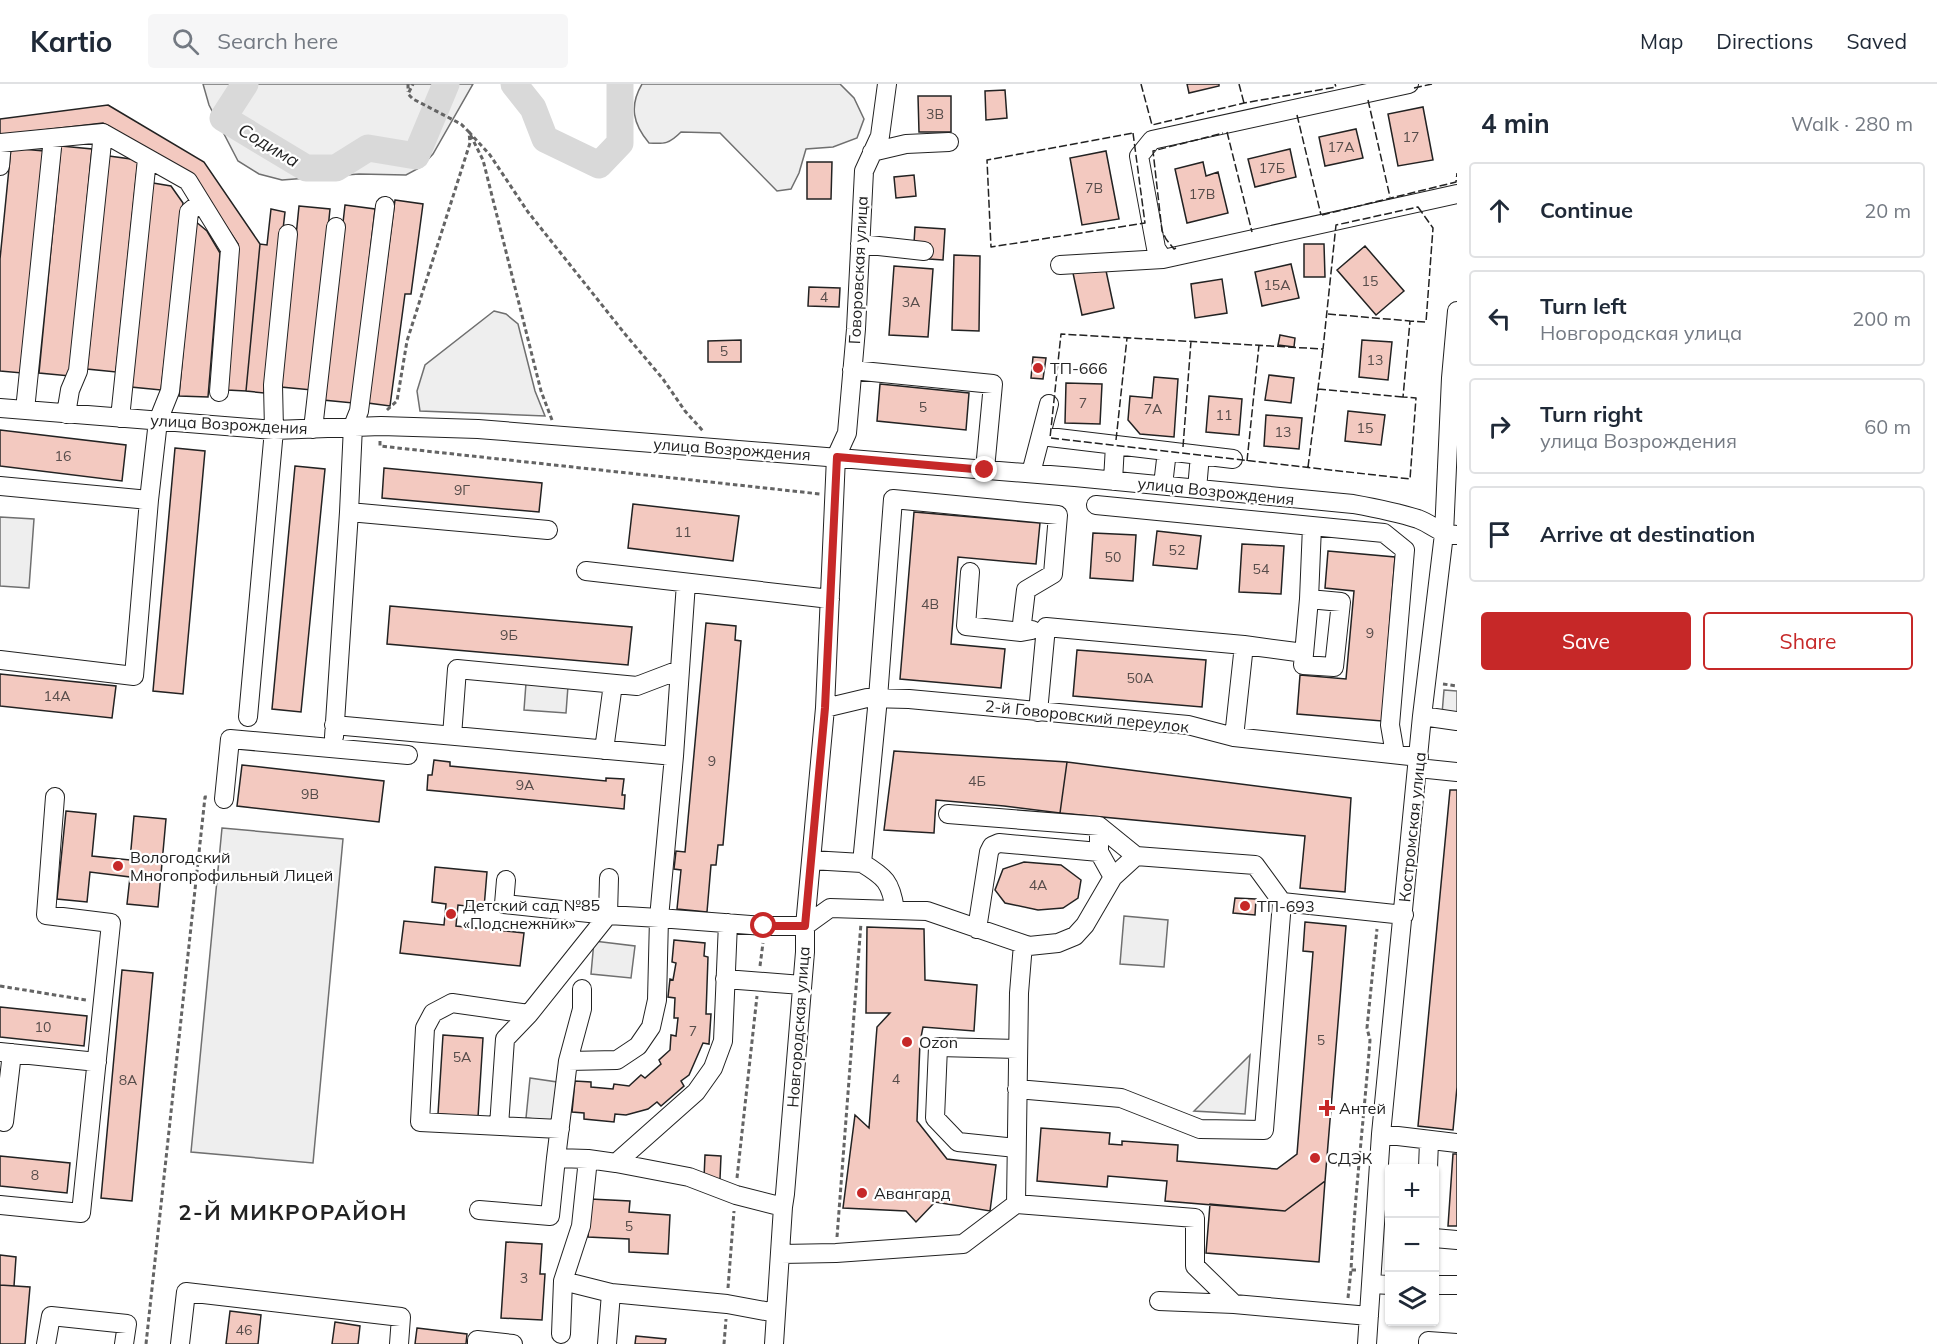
<!DOCTYPE html>
<meta charset="utf-8">
<style>
body{margin:0;font-family:Mulish,sans-serif;background:#f6f6f7;color:#1f2937}
.controls{position:absolute;right:18px;bottom:18px;display:grid;overflow:hidden;border-radius:6px;box-shadow:0 2px 4px #0004}
.controls button{width:54px;height:54px;display:grid;place-items:center;padding:0;border:0;border-bottom:2px solid #e0e1e3;background:#fff;color:#1f2937;font:30px sans-serif}
.stop{position:absolute;width:18px;height:18px;margin:-14px;border:4px solid #c62828;border-radius:50%;background:#fff}
.stop.end{background:#c62828;border-color:#fff;box-shadow:0 2px 6px #0008}
.list{margin:0;padding:0;list-style:none}
h2{display:flex;justify-content:space-between;align-items:center;height:78px;margin:0;padding:0 24px;font-size:26px}
h2 small{font-size:20px;font-weight:400;color:#747a83}
.list li{display:grid;grid-template-columns:39px 1fr auto;gap:18px;align-items:center;box-sizing:border-box;height:96px;margin:0 12px 12px;padding:0 12px;border:2px solid #e0e1e3;border-radius:6px}
.list b{display:block;font-size:22px;white-space:nowrap}
.list p{margin:0;font-size:20px;white-space:nowrap;color:#747a83}
.list em{font-size:20px;font-style:normal;color:#747a83}
.actions{display:flex;gap:12px;padding:18px 24px}
.actions a{flex:1;padding:14px 0;border:2px solid #c62828;border-radius:6px;text-align:center;font-size:21px;color:#c62828}
.actions .main{background:#c62828;color:#fff}
.icon{flex:none;width:33px;height:33px;fill:none;stroke:currentColor;stroke-width:2;stroke-linecap:round;stroke-linejoin:round}
.map{position:relative;flex:none;width:1457px;height:1260px;overflow:hidden}
header{display:flex;align-items:center;gap:36px;box-sizing:border-box;height:84px;padding:0 30px;background:#fff;border-bottom:2px solid #e0e1e3}
header strong{font-size:28px}
nav{display:flex;gap:33px;margin-inline-start:auto;font-size:21px}
.search{width:420px;height:54px;background:#f6f6f7;display:flex;align-items:center;gap:15px;box-sizing:border-box;padding:0 21px;border-radius:6px;color:#747a83;font-size:22px}
main{display:flex}
aside{flex:1;background:#fff}
.map>svg:first-child{display:block}
.green{fill:#eee;stroke:#6f6f6f;stroke-width:1.5}
.lines{fill:none;stroke-linecap:round;stroke-linejoin:round}
.river{stroke:#d9d9d9;stroke-width:27}
.building{fill:#f3c9c0;stroke:#222;stroke-width:1.5}
.minor-casing{stroke:#222;stroke-width:20}
.path{stroke:#646464;stroke-width:3;stroke-dasharray:4.5 3;stroke-linecap:butt}
.minor{stroke:#fff;stroke-width:18}
.fence{stroke:#222;stroke-width:1.5;stroke-dasharray:8 3;stroke-linecap:butt}
.route{stroke:#c62828;stroke-width:8}
.poi-dot{fill:#c62828;stroke:#fff;stroke-width:2}
.labels{text-anchor:middle;dominant-baseline:central;stroke-width:4.5;stroke-linejoin:round;paint-order:stroke}
.number-label{font-size:14px;fill:#564c4a}
.street-label{font-size:16px;fill:#222;stroke:#fff}
.poi-label{font-size:16px;fill:#222;stroke:#fff;text-anchor:start}
.water-label{font-size:18px;font-style:italic;fill:#222;stroke:#fff}
.district-label{font-size:22px;font-weight:bold;letter-spacing:1.5px;fill:#222;stroke:#fff}
</style>
<header>
<strong>Kartio</strong>
<div class="search"><svg class="icon" aria-label="search" viewBox="0 0 24 24"><circle cx="10" cy="10" r="6"/><path d="M15 15l6 6"/></svg>Search here</div>
<nav><a>Map</a><a>Directions</a><a>Saved</a></nav>
</header>
<main>
<div class="map">
<svg width="1457" height="1260" viewBox="0 0 1457 1260">
<rect width="100%" height="100%" fill="#fff"/>
<path class="green" d="M203 0H473L433 70 421 83 406 91 359 90 282 96 259 90 238 77 209 21Z
M642 0H840L854 14 864 35 857 54 833 63 806 65 799 89 791 105 777 107 720 49 681 48C669 60 665 60 649 59 633 40 629 22 642 0Z
M494 227 506 230 518 240 535 307 545 332 420 327 417 307 425 281Z
M0 433 34 435 29 504 0 502Z
M526 599 568 602 566 629 524 626Z
M1444 606 1457 607V631L1442 630Z
M222 744 343 755 313 1079 191 1068Z
M1124 832 1168 836 1164 883 1120 880Z
M594 857 635 862 631 894 591 890Z
M1250 971 1245 1030 1194 1027Z
M530 994 557 998 552 1037 526 1034Z"/>
<g class="lines">
<path class="river" d="M245 0 223 34 306 84H336L368 64 416 72 446 0
M514 0 533 24 545 55 599 81 620 59V0"/>
</g>
<path class="building" d="M1187 0H1219V2L1189 9Z
M1005 6 1007 34 986 36 985 7Z
M918 12H951V48H919Z
M108 21 204 78 260 160 246 307 227 306 238 160 193 92 103 39 0 51V35Z
M1423 23 1433 76 1398 82 1388 30Z
M1356 45 1363 74 1325 82 1319 53Z
M61 62 92 65 70 292 39 289Z
M11 64 44 67 22 289 0 287V175Z
M1290 65 1296 93 1255 103 1248 75Z
M1106 67 1119 135 1082 141 1070 74Z
M109 72 138 76 116 288 87 285Z
M807 78H832L831 115H807Z
M1203 78 1206 92 1218 88 1228 129 1187 139 1175 85Z
M914 91 916 112 896 114 894 93Z
M153 99 171 102 183 119 161 306 131 303Z
M395 116 423 120 411 210H405L390 322 368 319Z
M345 121 375 125 353 319 323 316Z
M299 122 330 125 312 306 281 303Z
M271 125 285 128 264 309 246 307 260 160 267 161Z
M195 137 207 147 220 169 208 313 179 312Z
M915 143 945 145 943 176 929 175 930 160 914 159Z
M1304 160H1324L1325 193H1304Z
M1365 162 1404 207 1376 231 1337 186Z
M954 171 980 172 979 247 952 246Z
M1291 180 1299 214 1262 222 1255 188Z
M894 182 933 185 928 253 889 251Z
M1105 182 1114 224 1082 231 1073 189Z
M1222 195 1227 229 1195 234 1191 200Z
M809 203 840 204 839 223 808 222Z
M1280 251 1295 254 1294 263 1278 261Z
M741 256V278H708V257Z
M1362 256 1392 258 1388 296 1359 293Z
M1033 273 1046 274 1043 295 1031 294Z
M1269 291 1294 294 1291 319 1265 316Z
M1154 293 1178 295 1174 353 1140 350 1128 336 1130 312 1152 314Z
M1066 299 1102 300 1100 340 1065 339Z
M880 300 969 309 966 346 877 337Z
M1209 312 1242 315 1239 351 1206 348Z
M1348 327 1385 331 1381 361 1345 357Z
M1266 331 1302 334 1299 365 1264 362Z
M0 346 126 361 122 397 0 382Z
M175 364 205 367 183 610 153 607Z
M295 382 325 385 301 628 272 625Z
M384 384 542 399 539 428 382 414Z
M633 420 739 432 733 477 628 464Z
M914 428 1040 439 1036 480 958 473 951 560 1005 565 1001 604 900 595Z
M1157 447 1201 452 1197 485 1153 481Z
M1093 449 1136 451 1133 497 1090 494Z
M1242 460 1284 462 1281 510 1239 508Z
M1328 467 1395 473 1382 637 1297 630 1300 591 1346 595 1354 507 1325 504Z
M390 522 632 543 628 581 387 560Z
M706 539 736 542 735 556 741 557 723 761H718L716 781H711L707 828 677 825 681 786 674 785 676 767 685 768Z
M1077 566 1206 576 1202 623 1073 612Z
M0 590 116 602 112 634 0 622Z
M894 667 1067 678 1060 729 1004 722 936 716 934 749 884 746Z
M434 676 450 678V682L606 697V694L624 695 622 711H625L624 725 427 706 428 691H432Z
M1067 678 1351 714 1345 808 1300 804 1305 752 1060 729Z
M242 681 384 697 379 738 237 722Z
M1450 706H1457V1003L1453 1046 1418 1042Z
M66 727 96 730 92 772 130 776 134 732 166 735 158 823 127 820 130 793 90 788 87 818 57 815Z
M1024 778 1061 781 1081 796 1078 814 1063 824 1038 826 1005 819 995 806 1003 785Z
M435 783 487 788 484 824 458 821 456 842 524 849 520 882 400 869 404 837 444 841 446 820 432 818Z
M1235 814 1256 815 1255 831 1233 829Z
M1305 838 1346 842 1325 1097 1285 1127 1165 1117 1167 1097 1108 1092 1107 1103 1037 1097 1041 1044 1110 1049 1109 1060 1122 1061V1057L1178 1061 1177 1077 1277 1085 1297 1070 1313 868 1303 867Z
M867 843 924 845 925 896 977 901 974 947 923 943 920 958 917 1037 947 1075 996 1081 990 1127 935 1118 916 1138 906 1127 843 1124 855 1031 869 1044 877 943 890 929H866Z
M674 856 705 859 704 872 708 873 706 930H711L709 960 703 959 689 991 681 997 684 1002 661 1022 657 1018 648 1025 626 1031 615 1030 614 1038 584 1035V1029L572 1028 575 997 591 998V1003L613 1005 614 1000 629 1002 641 991 645 994 661 980 659 976 670 966 671 951 676 952 678 934H674L675 914 668 913 670 895 673 896 676 879 672 878Z
M122 886 153 889 132 1117 101 1114Z
M0 923 87 932 84 962 0 953Z
M443 951 483 954 478 1033 438 1030Z
M1453 1070H1457V1142H1448Z
M705 1071 721 1072 720 1095 704 1094Z
M0 1072 70 1079 67 1109 0 1102Z
M1325 1097 1319 1178 1206 1169 1210 1120 1285 1127Z
M590 1115 630 1117 629 1128 670 1131 668 1170 629 1168V1155L588 1153Z
M506 1158 542 1160 540 1190H545L542 1236 501 1234Z
M0 1171 16 1173 14 1202 0 1201Z
M0 1201 30 1203 25 1260H0Z
M230 1227 261 1231 258 1260H226Z
M335 1238 360 1242 358 1260H332Z
M417 1244 467 1250 466 1260H415Z
M636 1252 666 1255 665 1260H635Z"/>
<g class="lines">
<defs>
<path id="minor" d="M1409 0 1152 56 1139 72 1156 164 1163 175 1457 110
M0 59 103 49 188 97 230 165 219 308
M872 68 906 60 949 58
M0 82 2 59
M385 122 359 327 353 342 349 428 548 446
M860 160 924 167
M1060 181 1163 175
M852 286 993 300 985 385
M0 324 274 346 381 342 478 345 1075 393 1353 420C1375 424 1396 428 1418 435 1434 441 1437 449 1457 451
M25 326 53 54
M66 330 70 306 78 287 103 49
M120 334 147 75
M313 345 336 143
M1041 352 1233 375
M1031 389 1049 320
M1113 397 1115 361
M1163 401 1167 367
M0 402 149 416 158 337 170 307 189 128 201 118
M1197 405 1200 371
M1096 421 1312 442 1309 515
M1312 442 1384 449 1405 466 1390 641 1395 670
M586 487 830 515
M970 488 966 542 1021 548 1032 546
M686 499 674 672 659 834 764 842H805L830 824 927 827 1029 862 1058 859 1075 852 1085 841 1113 793 1136 772 1255 781 1282 818
M1309 515 1341 518 1334 583 1303 581Z
M0 576 134 592 149 416
M825 624 867 614 909 615 1188 641 1234 653 1419 673
M1038 628 1046 543 1244 561
M1422 632 1457 637
M248 633 274 346 273 301 288 150
M334 641 674 672
M452 652 457 585 637 602 679 586
M334 653 349 428
M1234 653 1244 561 1304 569
M604 666 613 600
M1418 684 1457 688
M224 715 230 655 408 671
M948 730 1099 742V768
M1099 742 1136 772
M811 776 862 779 878 614 893 415 1058 431 1053 490 1026 506 1021 548
M862 779C885 793 891 798 895 826
M609 794 608 831 659 834 657 916 651 943 638 962 617 976 568 977 556 1074 588 1075 616 1079 689 1093 736 1111 783 1123
M506 796 504 820 608 831
M977 845 989 768 992 762 999 759 1099 768 1113 793
M725 895 802 901
M0 968 97 978
M568 977 582 925V905
M1017 1005 1121 1014 1200 1045 1264 1046 1282 818 1404 831
M4 1038 12 969
M499 1042 505 955 529 930
M560 1045 420 1038 425 944 433 929 452 919 529 930 608 831
M1381 1050 1457 1059
M1016 1064 958 1058 935 1034 938 963 1018 965
M616 1079 696 1008 713 984 723 957 728 839
M1428 1084 1429 1057
M1016 1120 1019 909 1023 860
M0 1121 81 1129 111 839 46 831 55 713
M479 1126 550 1132 556 1074
M1434 1154 1457 1156
M781 1170 836 1169 963 1160 1016 1120 1195 1134V1182L1234 1220 1369 1232
M563 1197 611 1209
M1372 1200 1390 1201
M1434 1201H1457
M1159 1217 1234 1220
M561 1250 563 1197 581 1142 588 1075
M46 1260 51 1232 127 1240 124 1260
M180 1260 186 1208 401 1233 399 1260
M477 1260V1256L513 1260
M607 1260 611 1209 727 1220 776 1229
M774 1260 783 1123 785 1110 805 868V842L825 624 836 373 847 349 856 245 864 87 880 52 887 0
M1367 1260 1381 1050 1422 632 1444 450 1451 294 1457 227
M1428 1260V1257L1457 1259"/>
</defs>
<use href="#minor" class="minor-casing"/>
<path class="path" d="M408 0V8
M387 326 397 317 407 257 470 59 469 48 461 40 413 15 408 10 413 0
M552 336 541 307 483 76 469 48 490 71 528 128 625 250 663 295 685 327 703 347
M380 357V362L820 410
M1443 600 1457 602
M760 882 763 859
M0 902 86 916
M737 1094 757 912
M837 1153 861 839
M1356 1186H1351C1355 1109 1364 1033 1370 956L1367 944 1377 845
M728 1204 734 1127
M1348 1214 1351 1186
M146 1260 205 713H207
M724 1260 726 1235"/>
<use href="#minor" class="minor"/>
<path class="fence" d="M1141 0 1152 41 1244 19 1336 3 1335 0
M1239 0 1244 19
M1414 4 1432 0
M1368 16 1390 113
M1297 31 1321 131
M1227 48 1252 148
M1133 49 1145 139 991 163 987 76Z
M1418 123 1433 144 1426 238 1410 237 1403 313 1416 314 1410 395 1050 354 1061 250 1323 265 1336 141Z
M1322 131 1456 98 1457 89
M1176 164 1174 165 1166 155 1162 147 1153 67 1223 49
M1328 230 1410 237
M1318 305 1403 313
M1116 356 1127 254
M1183 363 1191 257
M1247 377 1259 261
M1308 383 1323 265"/>
</g>
<g class="lines">
<path class="route" d="M764 842H805L825 624 837 373 985 386"/>
</g>
<g class="poi-dot">
<circle cx="1038" cy="284" r="6"/>
<circle cx="118" cy="782" r="6"/>
<circle cx="1245" cy="822" r="6"/>
<circle cx="451" cy="830" r="6"/>
<circle cx="907" cy="958" r="6"/>
<path d="M1324 1015h6v6h6v6h-6v6h-6v-6h-6v-6h6z"/>
<circle cx="1315" cy="1074" r="6"/>
<circle cx="862" cy="1109" r="6"/>
</g>
<g class="labels">
<g class="number-label">
<text x="935" y="30">3В</text>
<text x="1411" y="53">17</text>
<text x="1341" y="63">17А</text>
<text x="1272" y="84">17Б</text>
<text x="1094" y="104">7В</text>
<text x="1202" y="110">17В</text>
<text x="1370" y="197">15</text>
<text x="1277" y="201">15А</text>
<text x="824" y="213">4</text>
<text x="911" y="218">3А</text>
<text x="724" y="267">5</text>
<text x="1375" y="276">13</text>
<text x="1083" y="319">7</text>
<text x="923" y="323">5</text>
<text x="1153" y="325">7А</text>
<text x="1224" y="331">11</text>
<text x="1365" y="344">15</text>
<text x="1283" y="348">13</text>
<text x="63" y="372">16</text>
<text x="462" y="406">9Г</text>
<text x="683" y="448">11</text>
<text x="1177" y="466">52</text>
<text x="1113" y="473">50</text>
<text x="1261" y="485">54</text>
<text x="930" y="520">4В</text>
<text x="1370" y="549">9</text>
<text x="509" y="551">9Б</text>
<text x="1140" y="594">50А</text>
<text x="57" y="612">14А</text>
<text x="712" y="677">9</text>
<text x="977" y="697">4Б</text>
<text x="525" y="701">9А</text>
<text x="310" y="710">9В</text>
<text x="1038" y="801">4А</text>
<text x="43" y="943">10</text>
<text x="693" y="947">7</text>
<text x="1321" y="956">5</text>
<text x="462" y="973">5А</text>
<text x="896" y="995">4</text>
<text x="128" y="996">8А</text>
<text x="35" y="1091">8</text>
<text x="629" y="1142">5</text>
<text x="524" y="1194">3</text>
<text x="244" y="1246">46</text>
</g>
<g class="street-label">
<text transform="translate(858 186) rotate(-87)">Говоровская улица</text>
<text transform="translate(229 340) rotate(3)">улица Возрождения</text>
<text transform="translate(732 365) rotate(4)">улица Возрождения</text>
<text transform="translate(1216 407) rotate(6)">улица Возрождения</text>
<text transform="translate(1087 632) rotate(6)">2-й Говоровский переулок</text>
<text transform="translate(1412 743) rotate(-84)">Костромская улица</text>
<text transform="translate(798 943) rotate(-86)">Новгородская улица</text>
</g>
<g class="poi-label">
<text x="1050" y="284">ТП-666</text>
<text x="130" y="773">Вологодский<tspan x="130" dy="18">Многопрофильный Лицей</tspan></text>
<text x="463" y="821">Детский сад №85<tspan x="463" dy="18">«Подснежник»</tspan></text>
<text x="1257" y="822">ТП-693</text>
<text x="919" y="958">Ozon</text>
<text x="1339" y="1024">Антей</text>
<text x="1327" y="1074">СДЭК</text>
<text x="874" y="1109">Авангард</text>
</g>
<g class="water-label">
<text transform="translate(269 61) rotate(31)">Содима</text>
</g>
<g class="district-label">
<text x="293" y="1128">2-Й МИКРОРАЙОН</text>
</g>
</g>
</svg>
<div class="controls">
<button>+</button>
<button>−</button>
<button><svg class="icon" aria-label="layers" viewBox="0 0 24 24"><path d="M12 4l9 5-9 5-9-5zM3 14l9 5 9-5"/></svg></button>
</div>
<div class="stop" style="left:764px;top:842px"></div>
<div class="stop end" style="left:985px;top:386px"></div>
</div>
<aside>
<h2>4 min<small>Walk · 280 m</small></h2>
<ul class="list">
<li><svg class="icon" aria-label="ahead" viewBox="0 0 24 24"><path d="M12 20V5M6 11l6-6 6 6"/></svg><div><b>Continue</b></div><em>20 m</em></li>
<li><svg class="icon" aria-label="left" viewBox="0 0 24 24"><path d="M17 20v-9H6M10 6l-5 5 5 5"/></svg><div><b>Turn left</b><p>Новгородская улица</p></div><em>200 m</em></li>
<li><svg class="icon" aria-label="right" viewBox="0 0 24 24"><path d="M7 20v-9h11M14 6l5 5-5 5"/></svg><div><b>Turn right</b><p>улица Возрождения</p></div><em>60 m</em></li>
<li><svg class="icon" aria-label="arrive" viewBox="0 0 24 24"><path d="M6 21V4h12l-3 4 3 4H6"/></svg><div><b>Arrive at destination</b></div></li>
</ul>
<div class="actions"><a class="main">Save</a><a>Share</a></div>
</aside>
</main>
